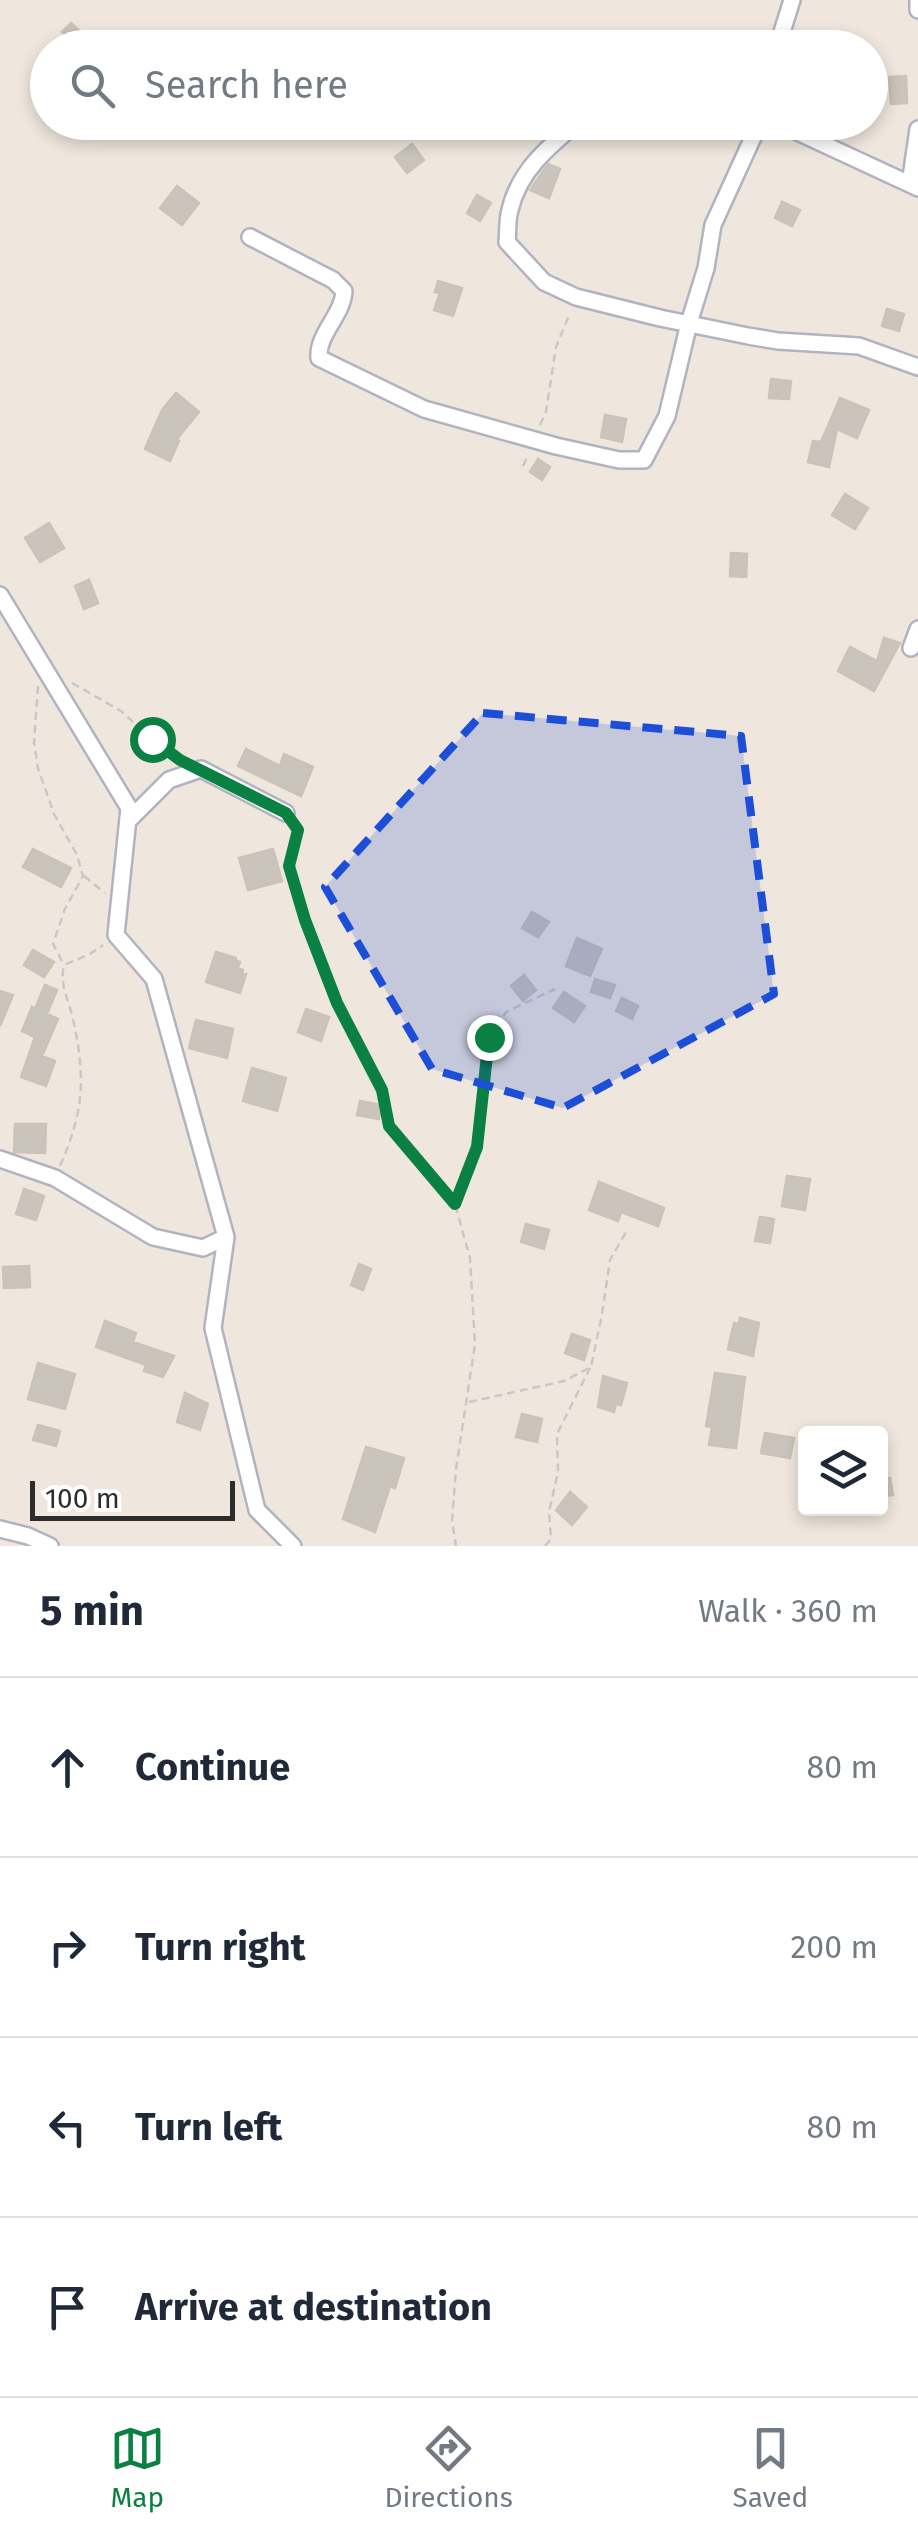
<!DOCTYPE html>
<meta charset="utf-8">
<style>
body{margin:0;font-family:"Fira Sans",sans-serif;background:#f2f2f3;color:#1f2937}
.controls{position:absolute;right:30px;bottom:30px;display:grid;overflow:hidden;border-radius:10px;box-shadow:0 5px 15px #0003}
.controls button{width:90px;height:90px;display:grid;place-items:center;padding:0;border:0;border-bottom:2px solid #e0e1e3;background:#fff;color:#1f2937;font:50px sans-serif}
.scale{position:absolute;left:30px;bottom:25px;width:205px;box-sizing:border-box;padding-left:10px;border:5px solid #2c2c2c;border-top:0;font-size:28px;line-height:35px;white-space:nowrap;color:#2c2c2c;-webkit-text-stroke:8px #fff;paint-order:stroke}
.stop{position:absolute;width:30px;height:30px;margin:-22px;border:8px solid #0b8043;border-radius:50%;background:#fff}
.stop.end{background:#0b8043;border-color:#fff;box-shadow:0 2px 10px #0008}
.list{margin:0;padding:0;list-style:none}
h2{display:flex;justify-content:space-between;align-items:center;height:130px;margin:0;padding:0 40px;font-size:42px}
h2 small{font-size:32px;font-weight:400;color:#747a83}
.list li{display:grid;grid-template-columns:65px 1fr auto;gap:30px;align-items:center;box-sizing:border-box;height:180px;padding:0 40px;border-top:2px solid #e0e1e3}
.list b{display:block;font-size:38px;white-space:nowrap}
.list em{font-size:32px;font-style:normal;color:#747a83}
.icon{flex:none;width:55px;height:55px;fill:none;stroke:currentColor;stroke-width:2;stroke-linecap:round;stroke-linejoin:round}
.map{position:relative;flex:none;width:918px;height:1546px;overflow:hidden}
.search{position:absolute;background:#fff;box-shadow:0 5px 15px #0003;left:30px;right:30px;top:30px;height:110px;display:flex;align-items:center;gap:25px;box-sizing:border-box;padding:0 35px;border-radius:55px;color:#747a83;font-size:38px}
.sheet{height:850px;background:#fff}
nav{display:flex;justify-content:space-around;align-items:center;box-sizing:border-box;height:140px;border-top:2px solid #e0e1e3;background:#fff;font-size:28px;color:#747a83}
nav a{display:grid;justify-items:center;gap:5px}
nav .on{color:#0b8043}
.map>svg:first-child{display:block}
.building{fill:#cac4bc;stroke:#cac3b6;stroke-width:2.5}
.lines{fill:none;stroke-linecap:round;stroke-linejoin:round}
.street-casing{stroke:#b1b4c0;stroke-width:20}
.path{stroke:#c8c8c8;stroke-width:2.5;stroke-dasharray:8 5;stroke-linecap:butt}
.street{stroke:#fff;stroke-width:15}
.route{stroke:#0b8043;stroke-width:12}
.marked{fill:#1d4ed8;fill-opacity:0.2;stroke:#1d4ed8;stroke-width:8;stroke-dasharray:20 12;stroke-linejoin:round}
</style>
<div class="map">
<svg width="918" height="1546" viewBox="0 0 918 1546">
<rect width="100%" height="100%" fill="#efe7dd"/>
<path class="building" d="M71 23 83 34 74 43 62 32Z
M906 76 907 103 891 104 889 77Z
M412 144 424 160 407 173 395 157Z
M548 164 560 169 549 198 530 190Z
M177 186 199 203 182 225 160 208Z
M477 195 491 203 480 221 467 213Z
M782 202 800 210 792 226 775 218Z
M438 281 462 288 453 316 434 310 440 293 435 292Z
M887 309 904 314 899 331 882 326Z
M771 379 791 381 789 399 769 398Z
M176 393 199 412 177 439 179 441 170 461 145 449 162 410Z
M840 398 869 410 857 438 837 429 829 467 808 462 813 441 821 442Z
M605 415 626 419 622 442 601 437Z
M538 459 550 467 542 480 530 472Z
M845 494 868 508 855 529 832 515Z
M49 523 64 548 40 562 25 538Z
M731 553 747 554 746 577 730 576Z
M89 580 98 603 84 609 75 586Z
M884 638 900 643 874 691 838 671 850 647 877 661Z
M246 749 280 766 284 754 313 767 301 796 238 766Z
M33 849 71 868 61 887 23 867Z
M273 849 282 881 248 890 239 858Z
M532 912 549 922 538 937 522 928Z
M577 938 602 949 590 976 566 966Z
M33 950 54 962 44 977 24 965Z
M216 952 236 958V961L240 962 238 968 243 970 242 973 246 974 240 993 206 982Z
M524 975 536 990 523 1001 511 986Z
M595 979 615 985 610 998 591 992Z
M45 985 57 990 47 1014 58 1019 42 1056 55 1061 46 1086 21 1077 35 1037 22 1031 32 1007 35 1009Z
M0 991 13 995 0 1026Z
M564 992 585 1006 574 1022 553 1008Z
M622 998 638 1006 632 1019 616 1011Z
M306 1009 329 1017 321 1041 298 1032Z
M196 1020 233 1029 227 1058 189 1048Z
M252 1068 286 1078 277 1111 243 1101Z
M360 1101 381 1105 379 1119 357 1115Z
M15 1124H46L45 1153 14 1152Z
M787 1176 810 1179 805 1210 782 1206Z
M599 1182 664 1208 658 1226 621 1212 618 1221 589 1210Z
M24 1189 44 1196 36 1220 16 1214Z
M760 1217 774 1219 770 1243 755 1241Z
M526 1224 549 1230 544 1249 521 1242Z
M359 1264 371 1269 363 1290 351 1285Z
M29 1266 30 1287 4 1288 3 1267Z
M740 1318 759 1323 753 1356 728 1349 734 1323 739 1324Z
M105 1321 136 1333 133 1342 174 1356 163 1377 144 1371 146 1365 96 1347Z
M572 1334 590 1340 584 1360 565 1353Z
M38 1363 75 1374 65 1409 28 1399Z
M715 1373 745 1377 736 1448 709 1445 712 1427 706 1426Z
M603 1376 627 1383 621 1405 616 1404 614 1412 598 1407Z
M185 1393 208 1404 200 1430 177 1422Z
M522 1414 542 1419 537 1442 516 1437Z
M38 1425 60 1431 56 1446 33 1440Z
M765 1433 794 1438 790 1458 761 1453Z
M366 1447 404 1458 395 1488 390 1486 375 1532 343 1519Z
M890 1478 893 1495 880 1496V1479Z
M570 1492 587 1507 572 1525 556 1510Z"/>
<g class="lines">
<defs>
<path id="street" d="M918 0V10
M777 48 792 0
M578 122C548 147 519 171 510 210 507 220 508 232 507 242L544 282 576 297 660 318 748 336 778 341 859 346 918 367
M764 122 791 129 918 188
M910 184 918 129
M250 237 333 280 344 291C343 315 317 334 319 358L424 409 556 446 619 460H644L667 416 689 323 706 268 713 225 760 122
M0 595 129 808 116 935 154 979 226 1237 213 1328 257 1510 293 1546
M911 648 918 629
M128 821 169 780 201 769 286 813
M0 1159 55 1178 153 1237 203 1248 226 1237
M0 1529 28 1536 50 1546"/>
</defs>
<use href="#street" class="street-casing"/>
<path class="path" d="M540 425 546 412 556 347 570 313
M523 466 528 455
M72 683 121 711 152 739 180 759
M38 686 34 743 38 768 54 814 77 855 83 876 65 909 53 944 64 965
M293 823 298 830 289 866 305 920 337 1003 382 1090 389 1126 455 1204 470 1258 475 1344 456 1469 452 1521 456 1546
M84 876 105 893
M60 1166C84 1111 86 1078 73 1019 69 1000 59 985 64 965L90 954 103 945
M456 1202 477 1147 489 1037 506 1012 555 989
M469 1402 564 1381 591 1367 602 1314 610 1260 626 1232
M545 1546 551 1539 549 1512 558 1472 557 1434 590 1368"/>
<use href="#street" class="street"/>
</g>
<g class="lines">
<path class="route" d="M152 739 180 760 286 813 298 830 289 866 305 920 337 1003 382 1090 389 1126 455 1204 477 1147 489 1037"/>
</g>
<path class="marked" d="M483 713 741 736 774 994 563 1108 432 1069 325 887Z"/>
</svg>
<div class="controls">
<button><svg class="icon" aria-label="layers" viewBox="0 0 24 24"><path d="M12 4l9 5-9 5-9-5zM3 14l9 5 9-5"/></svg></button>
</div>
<div class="scale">100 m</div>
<div class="stop" style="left:152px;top:739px"></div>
<div class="stop end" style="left:489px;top:1037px"></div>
<div class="search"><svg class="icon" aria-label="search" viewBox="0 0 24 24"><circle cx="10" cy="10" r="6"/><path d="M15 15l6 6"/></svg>Search here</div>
</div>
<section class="sheet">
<h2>5 min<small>Walk · 360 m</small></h2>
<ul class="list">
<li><svg class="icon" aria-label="ahead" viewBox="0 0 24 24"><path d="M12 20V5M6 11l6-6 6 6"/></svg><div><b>Continue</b></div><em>80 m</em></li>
<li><svg class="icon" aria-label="right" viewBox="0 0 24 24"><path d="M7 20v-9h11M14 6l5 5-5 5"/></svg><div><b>Turn right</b></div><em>200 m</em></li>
<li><svg class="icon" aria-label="left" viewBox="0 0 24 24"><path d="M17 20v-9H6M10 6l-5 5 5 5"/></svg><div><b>Turn left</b></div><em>80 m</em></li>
<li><svg class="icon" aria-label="arrive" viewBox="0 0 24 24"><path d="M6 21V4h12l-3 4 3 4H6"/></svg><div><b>Arrive at destination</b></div></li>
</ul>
</section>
<nav>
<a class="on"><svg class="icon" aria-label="map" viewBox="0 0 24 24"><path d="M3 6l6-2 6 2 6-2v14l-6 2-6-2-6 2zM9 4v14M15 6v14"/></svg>Map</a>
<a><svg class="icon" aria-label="directions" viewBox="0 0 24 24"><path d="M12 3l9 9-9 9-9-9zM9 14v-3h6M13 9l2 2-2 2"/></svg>Directions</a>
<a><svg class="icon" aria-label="saved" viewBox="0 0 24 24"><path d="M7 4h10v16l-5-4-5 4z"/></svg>Saved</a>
</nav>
